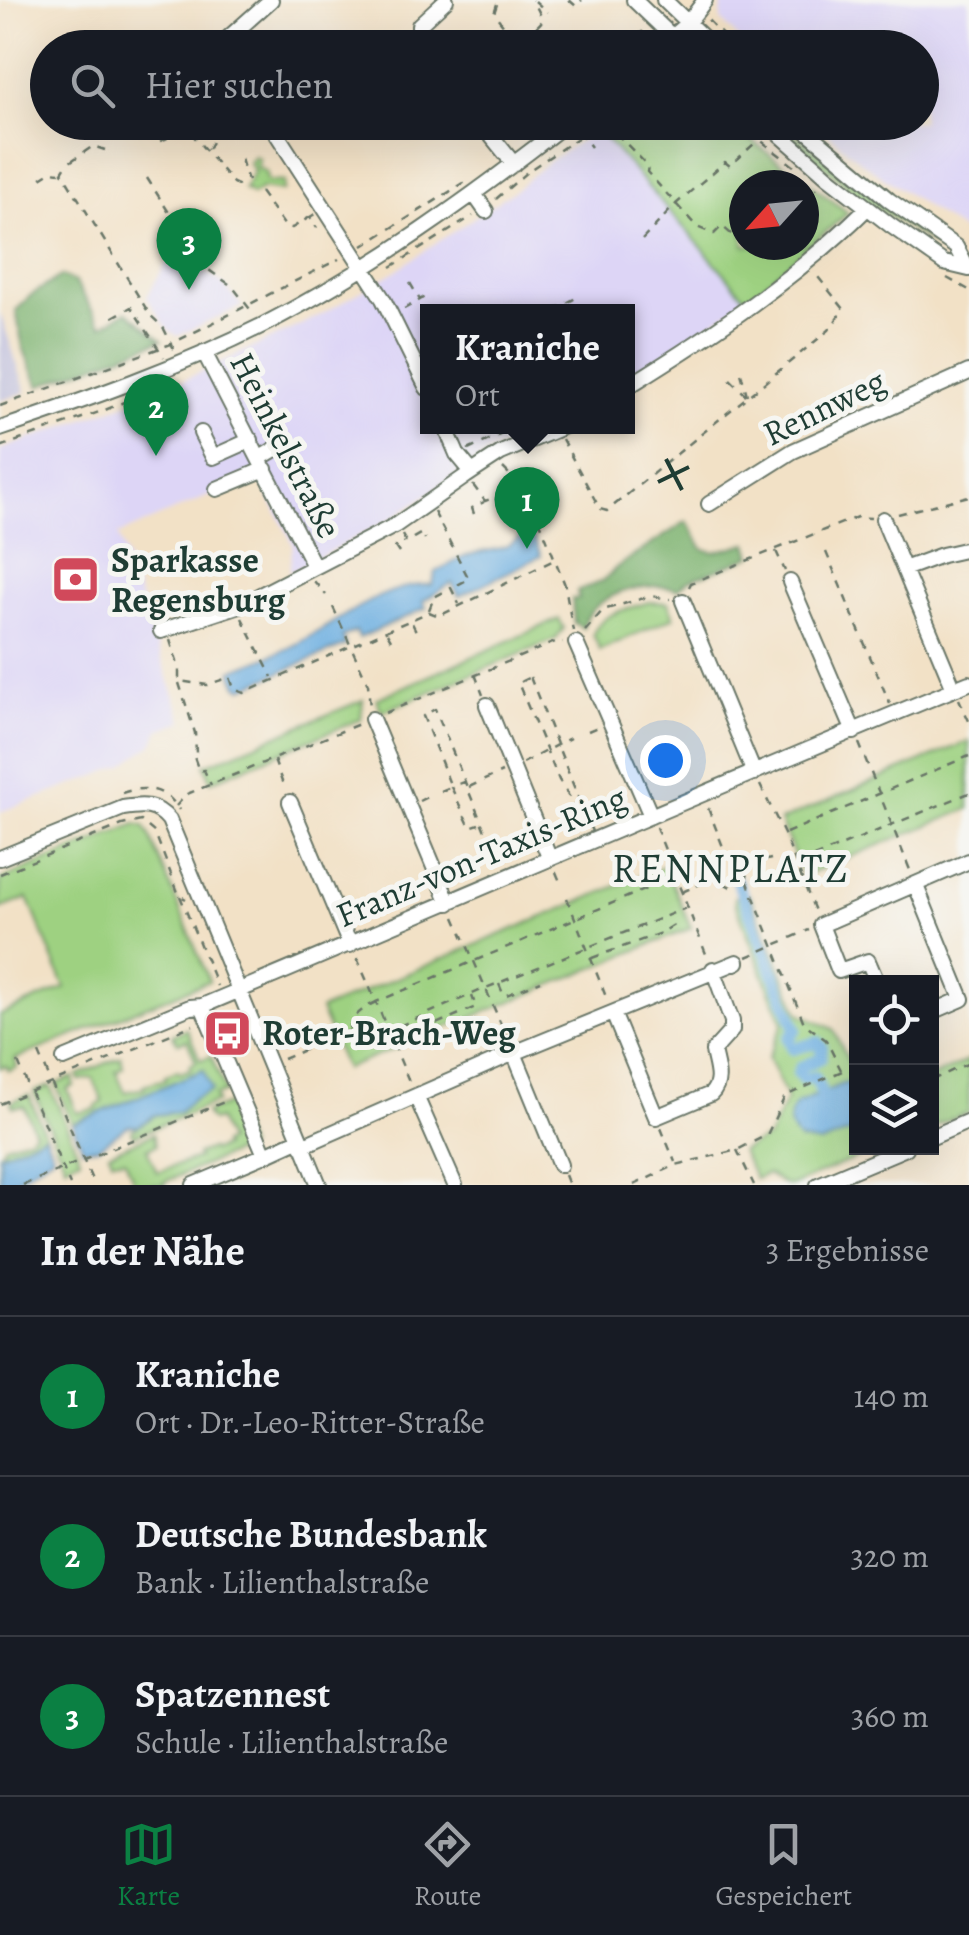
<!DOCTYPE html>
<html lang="de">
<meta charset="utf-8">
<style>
body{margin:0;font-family:Alegreya,serif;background:#20242c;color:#f1f3f6}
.controls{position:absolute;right:30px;bottom:30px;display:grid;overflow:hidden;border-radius:0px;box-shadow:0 10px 40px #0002}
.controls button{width:90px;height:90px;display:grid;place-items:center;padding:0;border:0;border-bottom:2px solid #363941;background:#171b24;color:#f1f3f6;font:50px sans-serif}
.compass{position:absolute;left:729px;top:170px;width:90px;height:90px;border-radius:50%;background:#171b24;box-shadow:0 10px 40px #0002;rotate:243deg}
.you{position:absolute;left:665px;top:760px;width:35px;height:35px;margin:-25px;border:8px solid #fff;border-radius:50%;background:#1a73e8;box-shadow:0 0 0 15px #1a73e833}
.badge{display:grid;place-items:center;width:65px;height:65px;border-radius:50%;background:#0b8043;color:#fff;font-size:32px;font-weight:700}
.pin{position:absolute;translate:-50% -82px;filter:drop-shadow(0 2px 5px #0008)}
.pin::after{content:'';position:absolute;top:52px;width:35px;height:30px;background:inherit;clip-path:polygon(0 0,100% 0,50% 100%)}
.popup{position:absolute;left:420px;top:304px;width:215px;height:130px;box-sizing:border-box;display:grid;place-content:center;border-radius:0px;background:#171b24;filter:drop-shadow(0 2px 8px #0005);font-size:32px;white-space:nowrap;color:#9ea1a6}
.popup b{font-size:38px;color:#f1f3f6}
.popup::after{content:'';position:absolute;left:50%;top:100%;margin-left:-20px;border:20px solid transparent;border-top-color:#171b24}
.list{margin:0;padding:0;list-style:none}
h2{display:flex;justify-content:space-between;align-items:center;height:130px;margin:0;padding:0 40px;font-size:42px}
h2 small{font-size:32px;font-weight:400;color:#9ea1a6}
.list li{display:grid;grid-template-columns:65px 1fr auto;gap:30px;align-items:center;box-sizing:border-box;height:160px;padding:0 40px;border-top:2px solid #363941}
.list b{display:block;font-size:38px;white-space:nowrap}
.list p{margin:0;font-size:32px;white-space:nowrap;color:#9ea1a6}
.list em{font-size:32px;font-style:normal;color:#9ea1a6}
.icon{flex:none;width:55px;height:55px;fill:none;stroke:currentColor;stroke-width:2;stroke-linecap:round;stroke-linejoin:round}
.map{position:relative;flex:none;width:969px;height:1185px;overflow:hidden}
.search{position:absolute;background:#171b24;box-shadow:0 10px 40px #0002;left:30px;right:30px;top:30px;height:110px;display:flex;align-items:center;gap:25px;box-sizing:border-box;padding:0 35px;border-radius:55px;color:#9ea1a6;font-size:38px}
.sheet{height:610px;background:#171b24}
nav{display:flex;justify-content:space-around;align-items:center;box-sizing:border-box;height:140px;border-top:2px solid #363941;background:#171b24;font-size:28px;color:#9ea1a6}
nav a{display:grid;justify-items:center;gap:5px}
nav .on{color:#0b8043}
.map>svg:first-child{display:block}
.built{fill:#ddd5f6}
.industrial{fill:#c2c1dc}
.green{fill:#9ed181;stroke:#5e875a;stroke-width:2.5;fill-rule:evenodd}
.forest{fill:#7eb36f;stroke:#4e7852;stroke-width:2.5}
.water{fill:#6bade0;stroke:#45758a;stroke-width:2.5}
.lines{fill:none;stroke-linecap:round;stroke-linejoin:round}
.canal{stroke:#6bade0;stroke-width:12}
.minor-casing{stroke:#697667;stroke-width:18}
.path{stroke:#697667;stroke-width:2.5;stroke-dasharray:8 8;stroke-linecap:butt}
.minor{stroke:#fff;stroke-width:14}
.ticks{fill:none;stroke:#1f3d34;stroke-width:4}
.labels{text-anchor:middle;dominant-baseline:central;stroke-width:10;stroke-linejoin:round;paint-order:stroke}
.street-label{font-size:35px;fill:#1f3d34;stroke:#f6f6f2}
.poi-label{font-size:35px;font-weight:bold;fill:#1f3d34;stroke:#f6f6f2;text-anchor:start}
.quarter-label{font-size:40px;letter-spacing:2.5px;fill:#1f3d34;stroke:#f6f6f2}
</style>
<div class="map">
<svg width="969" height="1185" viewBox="0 0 969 1185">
<rect width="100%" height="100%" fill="#f6f6f2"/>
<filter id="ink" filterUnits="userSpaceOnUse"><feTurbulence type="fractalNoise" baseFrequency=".01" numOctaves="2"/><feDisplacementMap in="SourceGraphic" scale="20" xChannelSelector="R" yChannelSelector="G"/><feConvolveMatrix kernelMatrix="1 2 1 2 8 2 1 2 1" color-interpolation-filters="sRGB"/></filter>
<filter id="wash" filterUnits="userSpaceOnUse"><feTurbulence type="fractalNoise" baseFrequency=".0048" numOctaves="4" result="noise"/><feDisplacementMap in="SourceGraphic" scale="40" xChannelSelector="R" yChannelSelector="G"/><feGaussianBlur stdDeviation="2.25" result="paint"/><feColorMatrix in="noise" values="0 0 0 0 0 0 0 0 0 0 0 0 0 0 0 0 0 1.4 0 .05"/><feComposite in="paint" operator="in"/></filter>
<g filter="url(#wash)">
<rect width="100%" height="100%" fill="#f2e1c6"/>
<path class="built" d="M722 0H969V236L860 161 816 123 922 122V48L746 47 721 20Z
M598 130 747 299 627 379V312H427V426L551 427 491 451 391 519 289 573 293 544 258 475 118 535 183 721 159 730 153 744 122 766 0 812V450L165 389 317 317 389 275 515 190 548 162Z
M191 254 201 269 222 283 242 306 178 336 168 330 147 297 165 265 178 256 182 260Z"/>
<path class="industrial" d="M0 312 26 392 0 401Z"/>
<path class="green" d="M607 123H731C767 156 809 182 848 213L747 299 598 130ZM744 185H804V245H744Z
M774 123 798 137 942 251 856 194Z
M254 156 259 159 257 167 266 172 267 181 284 182 283 191 263 188 252 195 244 189 254 171 249 163Z
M649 602 668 603 674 617 600 650 593 634C601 612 629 609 649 602Z
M559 619 564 628 556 639 382 712 376 699Z
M363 700 361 719 211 781 205 765Z
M969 741V809L803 876 780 821Z
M136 824 144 826 149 834 209 981 15 1059 17 1067 9 1071 6 1066 0 1068V1015L65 988 28 898 0 909V880Z
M665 866 691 928 345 1069 320 1010Z
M745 892 750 896 799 1013 833 1029 850 1064 856 1066V1148H880L793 1185H785L767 1174 755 1179 741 1151 768 1137 787 1098 768 1058 783 1023 735 903V897Z
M187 1029 200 1060 211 1056 226 1092 215 1096 217 1102 134 1136 132 1131 155 1115 179 1112 193 1099 204 1070 72 1124 56 1084 73 1077 74 1086 67 1089 77 1113 96 1109V1106L103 1102 93 1078 79 1080 78 1075 121 1057 123 1067 116 1071 125 1092 144 1088 143 1085 166 1079 165 1076 178 1070 180 1073 191 1069 190 1065 196 1062 187 1040 178 1043 172 1035Z
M969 1060V1112L932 1127V1077Z
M50 1086 80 1158 65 1165 34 1092Z
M29 1095 45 1135 0 1154 5 1145 30 1137 35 1132 24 1106 13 1107 11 1102Z
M230 1103 248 1147 164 1182 165 1185H128L134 1182 125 1159 112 1160 109 1153 153 1134 156 1145 147 1149 157 1172 198 1158 197 1154 211 1149 213 1151 223 1147 222 1144 227 1141 218 1119 211 1121 205 1113Z"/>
<path class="forest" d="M61 276 75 282 102 326 127 311 162 340 39 386 23 348 16 311 30 296Z
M687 521 703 549 714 552 748 543 752 556 687 581 678 589C648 580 591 593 583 628L574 623 572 599H579L577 591 603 581 617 567Z"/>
<path class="water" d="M529 527 541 556 459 596 452 583 423 601 426 608 359 638 356 631 342 637 346 645 243 688 238 686 232 671C251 663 272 656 291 647 334 626 381 582 432 585L436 572C448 566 460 557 473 554 501 547 509 552 529 527Z
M203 1070 212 1090 193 1099 179 1112 155 1115 139 1126H128L98 1147 83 1149 72 1124Z
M856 1082V1130L820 1144 799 1140C789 1129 786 1116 796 1104L842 1084Z
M45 1135 53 1155 12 1182 0 1184V1154Z"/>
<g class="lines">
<path class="canal" d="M737 881 796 1029 789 1039 793 1049 818 1042 822 1047 821 1058 801 1067 798 1073 803 1079 815 1077 821 1092"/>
</g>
</g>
<g filter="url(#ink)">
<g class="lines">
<defs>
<path id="minor" d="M634 0 684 48
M664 0 714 48
M440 42V48
M217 48 271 0
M430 48 419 35V25L446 0
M651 48C677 36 689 23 705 0
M269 122 383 299 427 388
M480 122 514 164
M766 122 828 177 890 225 944 263 969 269
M796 122 889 200 956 247 967 268
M474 194 486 211
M204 352 314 566
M627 387C713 334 795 279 867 208
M0 429C89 399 179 367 263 325 371 270 472 197 568 122
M201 433 213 457 251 440
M260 458 277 448
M472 472 501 453 565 426
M217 489 265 469
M709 504 793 451 969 372
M883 519 954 689
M904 569 942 555 969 549
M790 582 854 732
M683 601 754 773
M161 631 243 604 396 525 466 476 472 472 457 454 445 426
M576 643 651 816
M487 705 549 857
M372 719 449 903
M290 802 350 945
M0 858 123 808C143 805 156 804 169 820L319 1185
M916 886 962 999 932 1012
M877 982 868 961 839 971 821 925 969 861
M613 1013 656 1117 711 1094C723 1082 716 1067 713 1051L732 1030V1021L713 969
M514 1053 560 1165
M64 1059 190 1007 202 1006
M416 1096 455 1185
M932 1137 969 1121
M300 1139 265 1155 202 1006C458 899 712 788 969 683
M302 1146 514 1053 737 962
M194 1185 265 1155
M818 1185 906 1148"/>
</defs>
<use href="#minor" class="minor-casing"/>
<path class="path" d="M569 0 576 6 582 0
M535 1 547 12
M497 4 494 13 511 35C526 34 533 32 543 20L533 0
M708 20 735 48
M509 34 511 48
M626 48 643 31 641 24
M605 122 648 166 647 172 697 227 714 234 722 226 747 248 750 245
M737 122 795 167
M579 131 591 147
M160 141 184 132 192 134 233 183 245 188
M208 149 223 122
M105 150 93 146 67 164 62 172 150 315 163 327 176 353
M241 159 248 181
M41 178 52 171 60 172
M147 178 203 266 232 286 253 313
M260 192 285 226 292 228 310 217
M496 199 528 171 602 122
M804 201 817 188
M315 214 310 217 317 228
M642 240 676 204 725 162 730 166 756 142
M363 246 467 181
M391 267 473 216
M947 278 969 290
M410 283 420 300 424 297
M404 309 420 300
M553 310 576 298
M113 317 131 307 164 357
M741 373 747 395
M730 379 746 395
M0 406 171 344 339 259
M562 439 600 509 607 511 829 330 844 309 814 272
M0 447 105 410 176 380
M468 450 508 431
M503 468 529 494 565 585 573 631
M473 485 485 501 496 497 498 504
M434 512 469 579 451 588
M474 514 472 508 484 502
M898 514 969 496
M402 535 406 542 422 533 425 539
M776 551 785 571
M826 552 890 704
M399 553 395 547 404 542
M314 581 326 595
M689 587 691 583 857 517 871 518
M333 607 368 684 370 708
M429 610 434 597 451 588 459 604
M242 618 272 677
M412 623 418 635
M585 631 603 610 651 596 670 599
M387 633 394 645
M170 640 179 668V681L207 685 230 677 234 689 244 693 429 612 439 616 556 559
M475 674 483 695
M530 677 595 839 559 780 518 683Z
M179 683 195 733 196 753 193 754 199 771 204 770 211 785
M959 699 969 721
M385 713 555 642H563
M588 731 600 726
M859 743 910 870
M274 760 285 790
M523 763 570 738
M466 781 451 787 470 827 479 824
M760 785 784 834 815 911
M469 787 502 772
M441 791 451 787 423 716 435 709 499 865
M122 793C144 785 167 788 179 810
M419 801 427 797
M176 806 187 794 359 724
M708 808 725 852
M656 827 708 959
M786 833 969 756
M799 863 969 793
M750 864 771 859
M556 872 561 884
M0 874 122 825 141 821 155 833 179 895 186 899
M675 877 376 1002 388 1031 486 988 686 908
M747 880 804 1023 826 1040 841 1070
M731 887C702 875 722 840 746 859L749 873 742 884
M682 892 716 877
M180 896 217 986
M567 898 608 1002
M455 917 509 1043
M747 957 809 930
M357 958 376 1002C334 1022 346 1050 388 1031L411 1086
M592 958 661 933 677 923
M499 984 504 996 541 981
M398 1028 403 1038 476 1007 472 996
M39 1053 94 1185
M283 1059 349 1031
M18 1062 70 1185
M932 1080 969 1063
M0 1104 193 1025
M661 1128 675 1162
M737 1150 754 1185
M565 1175 569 1185
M23 1185 229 1100
M634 1185 676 1165 737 1150 767 1135 785 1096 842 1071H856"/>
<use href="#minor" class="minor"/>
</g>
</g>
<path class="ticks" d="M666 459 682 490M658 482 689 467"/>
<defs>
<symbol id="bank-square" viewBox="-11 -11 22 22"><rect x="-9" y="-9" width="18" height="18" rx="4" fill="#d1495b" stroke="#f6f6f2"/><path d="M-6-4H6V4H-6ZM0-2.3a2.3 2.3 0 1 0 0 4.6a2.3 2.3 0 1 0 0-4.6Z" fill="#fff"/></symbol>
<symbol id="bus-square" viewBox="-11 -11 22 22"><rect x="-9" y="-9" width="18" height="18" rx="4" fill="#d1495b" stroke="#f6f6f2"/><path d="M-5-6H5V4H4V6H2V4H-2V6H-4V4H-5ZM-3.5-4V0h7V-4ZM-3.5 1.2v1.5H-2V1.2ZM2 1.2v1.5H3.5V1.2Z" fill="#fff"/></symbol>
</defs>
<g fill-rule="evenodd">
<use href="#bank-square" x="48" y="552" width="55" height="55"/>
<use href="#bus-square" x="200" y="1006" width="55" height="55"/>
</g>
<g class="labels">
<g class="street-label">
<text transform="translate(824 407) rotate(-26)">Rennweg</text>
<text transform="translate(286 445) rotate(63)">Heinkelstraße</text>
<text transform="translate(481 856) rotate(-23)">Franz-von-Taxis-Ring</text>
</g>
<g class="poi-label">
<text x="111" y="560">Sparkasse<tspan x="111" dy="40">Regensburg</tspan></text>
<text x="262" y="1033">Roter-Brach-Weg</text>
</g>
<g class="quarter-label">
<text x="731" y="868">RENNPLATZ</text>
</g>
</g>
</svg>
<div class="controls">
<button><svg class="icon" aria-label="locate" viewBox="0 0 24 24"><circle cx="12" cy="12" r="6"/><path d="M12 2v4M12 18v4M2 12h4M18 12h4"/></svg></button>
<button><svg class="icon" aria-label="layers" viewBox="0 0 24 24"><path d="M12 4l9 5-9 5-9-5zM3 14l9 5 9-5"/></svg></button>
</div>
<svg class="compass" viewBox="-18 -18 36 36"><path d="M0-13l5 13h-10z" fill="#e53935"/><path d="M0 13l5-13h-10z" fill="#9ea1a6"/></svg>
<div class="you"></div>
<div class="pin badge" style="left:527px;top:549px">1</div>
<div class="popup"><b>Kraniche</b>Ort</div>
<div class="pin badge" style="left:156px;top:456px">2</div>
<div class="pin badge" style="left:189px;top:290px">3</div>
<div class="search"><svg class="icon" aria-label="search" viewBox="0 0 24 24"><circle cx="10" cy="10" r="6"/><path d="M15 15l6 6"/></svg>Hier suchen</div>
</div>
<section class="sheet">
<h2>In der Nähe<small>3 Ergebnisse</small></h2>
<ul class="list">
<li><span class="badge">1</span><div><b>Kraniche</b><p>Ort · Dr.-Leo-Ritter-Straße</p></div><em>140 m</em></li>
<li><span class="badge">2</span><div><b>Deutsche Bundesbank</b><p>Bank · Lilienthalstraße</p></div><em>320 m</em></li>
<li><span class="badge">3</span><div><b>Spatzennest</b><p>Schule · Lilienthalstraße</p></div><em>360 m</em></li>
</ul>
</section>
<nav>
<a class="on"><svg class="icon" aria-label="map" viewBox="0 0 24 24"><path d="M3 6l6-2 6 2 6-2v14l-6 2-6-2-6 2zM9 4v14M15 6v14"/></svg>Karte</a>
<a><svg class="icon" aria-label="directions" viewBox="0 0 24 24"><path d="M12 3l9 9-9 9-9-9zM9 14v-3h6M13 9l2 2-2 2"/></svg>Route</a>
<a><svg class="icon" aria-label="saved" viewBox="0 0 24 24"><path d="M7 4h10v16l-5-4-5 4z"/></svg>Gespeichert</a>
</nav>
